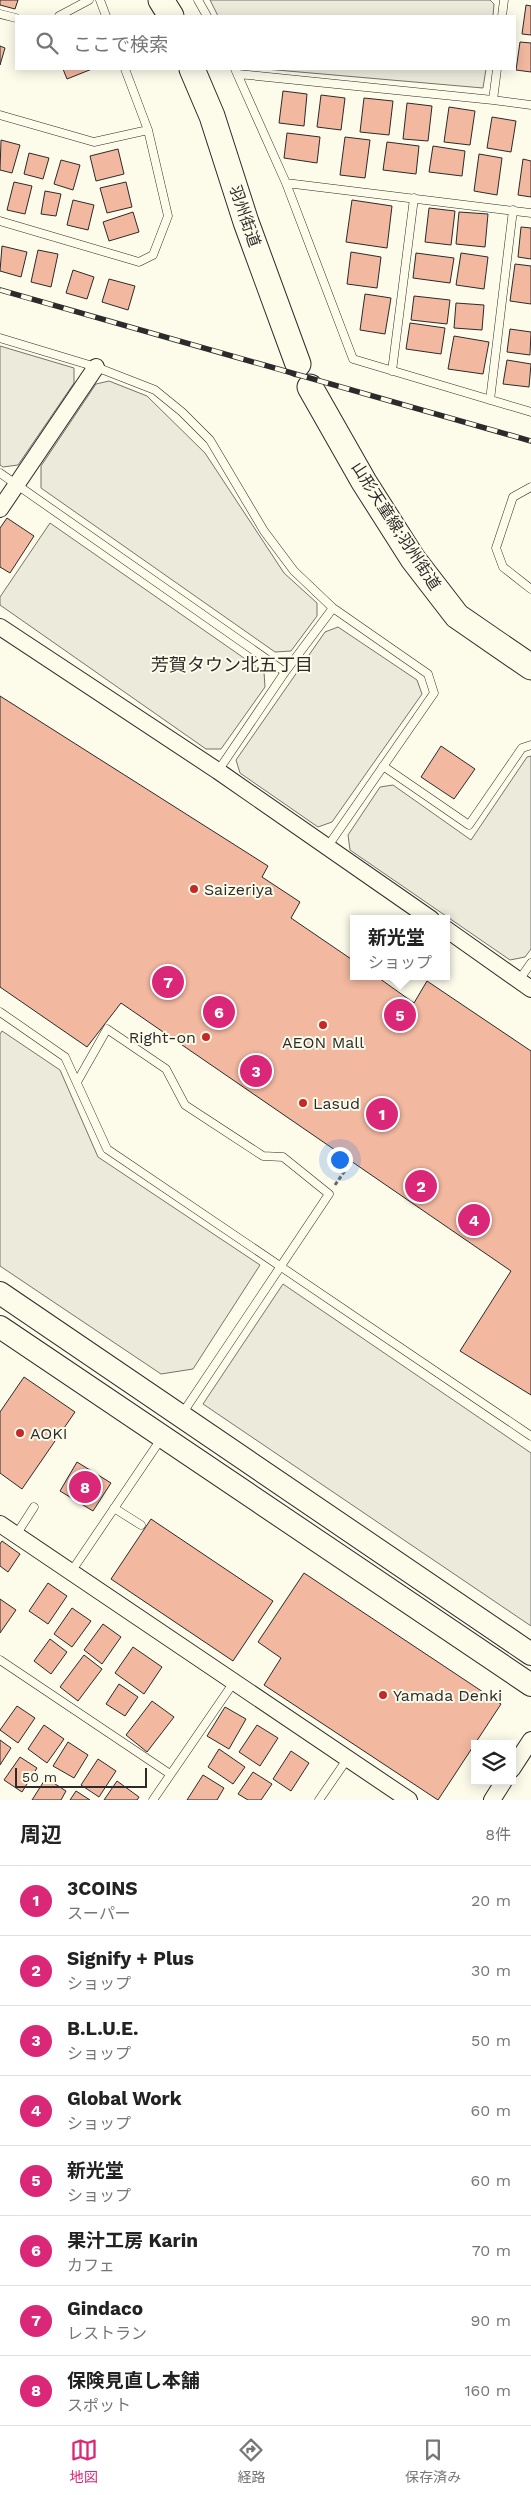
<!DOCTYPE html>
<html lang="ja">
<meta charset="utf-8">
<style>
body{margin:0;font-family:"Work Sans","Noto Sans JP",sans-serif;background:#f6f6f6;color:#222}
.controls{position:absolute;right:15px;bottom:15px;display:grid;overflow:hidden;border-radius:0px;box-shadow:0 2px 12px #0003}
.controls button{width:45px;height:45px;display:grid;place-items:center;padding:0;border:0;border-bottom:1px solid #e0e0e0;background:#fff;color:#222;font:25px sans-serif}
.scale{position:absolute;left:15px;bottom:12px;width:132px;box-sizing:border-box;padding-left:5px;border:2px solid #2b2b2b;border-top:0;font-size:14px;line-height:18px;white-space:nowrap;color:#2b2b2b;-webkit-text-stroke:4px #fdfbea;paint-order:stroke}
.you{position:absolute;left:339px;top:1159px;width:18px;height:18px;margin:-12px;border:4px solid #fff;border-radius:50%;background:#1a73e8;box-shadow:0 0 0 8px #1a73e833}
.badge{display:grid;place-items:center;width:32px;height:32px;border-radius:50%;background:#db2777;color:#fff;font-size:16px;font-weight:700}
.pin{position:absolute;translate:-50% -50%;border:2px solid #fff;box-shadow:0 1px 5px #0006}
.popup{position:absolute;left:350px;top:915px;width:100px;height:65px;box-sizing:border-box;display:grid;place-content:center;border-radius:0px;background:#fff;filter:drop-shadow(0 1px 4px #0005);font-size:16px;white-space:nowrap;color:#767676}
.popup b{font-size:19px;color:#222}
.popup::after{content:'';position:absolute;left:50%;top:100%;margin-left:-10px;border:10px solid transparent;border-top-color:#fff}
.list{margin:0;padding:0;list-style:none}
h2{display:flex;justify-content:space-between;align-items:center;height:65px;margin:0;padding:0 20px;font-size:21px}
h2 small{font-size:16px;font-weight:400;color:#767676}
.list li{display:grid;grid-template-columns:32px 1fr auto;gap:15px;align-items:center;box-sizing:border-box;height:70px;padding:0 20px;border-top:1px solid #e0e0e0}
.list b{display:block;font-size:19px;white-space:nowrap}
.list p{margin:0;font-size:16px;white-space:nowrap;color:#767676}
.list em{font-size:16px;font-style:normal;color:#767676}
.icon{flex:none;width:28px;height:28px;fill:none;stroke:currentColor;stroke-width:2;stroke-linecap:round;stroke-linejoin:round}
.map{position:relative;flex:none;width:531px;height:1800px;overflow:hidden}
.search{position:absolute;background:#fff;box-shadow:0 2px 12px #0003;left:15px;right:15px;top:15px;height:55px;display:flex;align-items:center;gap:12px;box-sizing:border-box;padding:0 18px;border-radius:0px;color:#767676;font-size:19px}
.sheet{height:625px;background:#fff}
nav{display:flex;justify-content:space-around;align-items:center;box-sizing:border-box;height:70px;border-top:1px solid #e0e0e0;background:#fff;font-size:14px;color:#767676}
nav a{display:grid;justify-items:center;gap:2px}
nav .on{color:#db2777}
.map>svg:first-child{display:block}
.green{fill:#ecebdb;stroke:#74746e}
.parking{fill:#eceadb;stroke:#74746e}
.building{fill:#f2b8a0;stroke:#2b2b2b}
.lines{fill:none;stroke-linecap:round;stroke-linejoin:round}
.lane-casing{stroke:#2b2b2b;stroke-width:9}
.street-casing{stroke:#2b2b2b;stroke-width:18}
.secondary-casing{stroke:#2b2b2b;stroke-width:24}
.primary-casing{stroke:#2b2b2b;stroke-width:27}
.path{stroke:#6a6964;stroke-width:3;stroke-dasharray:4 2.5;stroke-linecap:butt}
.lane{stroke:#fdfbea;stroke-width:8}
.street{stroke:#fdfbea;stroke-width:16}
.secondary{stroke:#fdfbea;stroke-width:22}
.primary{stroke:#fdfbea;stroke-width:25}
.rail-casing{stroke:#2b2b2b;stroke-width:5.5}
.rail{stroke:#fdfbea;stroke-width:4;stroke-dasharray:11;stroke-linecap:butt}
.poi-dot{fill:#c62828;stroke:#fdfbea;stroke-width:2}
.labels{text-anchor:middle;dominant-baseline:central;stroke-width:4;stroke-linejoin:round;paint-order:stroke}
.street-label{font-size:16px;fill:#2b2b2b;stroke:#fdfbea}
.poi-label{font-size:16px;fill:#2b2b2b;stroke:#fdfbea;text-anchor:start}
.neighbourhood-label{font-size:18px;fill:#2b2b2b;stroke:#fdfbea}
</style>
<div class="map">
<svg width="531" height="1800" viewBox="0 0 531 1800">
<rect width="100%" height="100%" fill="#fdfbea"/>
<path class="green" d="M210 0H490L494 4 493 16H218Z
M265 69H486L483 88Z"/>
<path class="parking" d="M0 346 74 368V383L18 465 3 467 0 465Z
M109 381 147 396 205 453 284 573 317 603V616L291 651 275 652 41 488V466L96 384Z
M50 523 264 672 265 687 221 749H206L0 605V597Z
M338 627 417 680 422 694 332 822 318 827 240 773 236 760 325 632Z
M531 756V949L525 957 510 960 350 850 348 835 380 787 393 785 471 840 527 757Z
M2 1031 60 1070 98 1157 260 1265 193 1369 161 1374 0 1266V1034Z
M283 1284 531 1453V1626L203 1404Z"/>
<path class="building" d="M0 0H18L15 9 0 5Z
M526 5 531 6V35L522 34Z
M520 42 531 43V72L516 70Z
M0 46 5 48 0 65Z
M63 69H92L67 79Z
M283 91 307 94 304 126 279 123Z
M321 95 345 98 341 130 317 127Z
M364 98 393 101 389 135 360 132Z
M407 103 432 106 428 141 403 139Z
M449 107 475 111 470 145 444 142Z
M492 117 516 121 511 152 487 148Z
M287 133 320 137 317 163 284 158Z
M345 137 370 140 365 178 340 175Z
M1 140 20 145 12 173 0 170Z
M387 142 419 146 416 174 383 170Z
M433 146 465 151 462 176 429 172Z
M118 149 124 174 96 181 90 156Z
M29 153 49 158 43 179 24 174Z
M479 154 502 158 497 195 474 191Z
M523 159 531 161V197L518 195Z
M61 160 80 165 73 190 54 184Z
M14 182 32 186 25 214 7 210Z
M126 182 132 207 107 213 100 188Z
M45 191 61 194 56 216 41 214Z
M73 200 94 205 88 230 67 225Z
M352 200 392 206 387 248 346 242Z
M429 208 455 211 451 245 425 242Z
M133 212 139 232 109 241 103 222Z
M459 212 488 214 485 247 456 244Z
M521 227 531 228V259L518 257Z
M2 246 27 252 21 277 0 271Z
M38 250 58 254 51 287 31 282Z
M351 252 381 257 377 288 347 284Z
M416 253 454 258 450 283 413 278Z
M461 253 488 257 484 289 456 285Z
M515 264 531 266V304L510 301Z
M73 270 94 277 87 299 66 293Z
M109 279 135 286 128 310 102 302Z
M365 294 391 298 385 334 360 330Z
M414 296 450 300 447 324 411 320Z
M456 303 484 305 482 330 454 328Z
M410 323 445 328 441 354 406 349Z
M510 329 531 332 530 355 507 352Z
M454 336 489 342 483 374 448 369Z
M507 360 531 364 529 387 503 384Z
M7 518 34 536 10 573 0 567V528Z
M0 696 268 866 262 877 300 902 291 918 354 961V976H376L414 1003 427 981 531 1051V1395L460 1351 511 1271 121 1003 87 1047 0 987Z
M441 746 475 769 454 799 421 777Z
M24 1377 75 1412 22 1489 0 1473V1412Z
M77 1462 111 1483 93 1511 60 1491Z
M151 1519 273 1601 233 1661 111 1579Z
M2 1541 20 1554 8 1572 0 1566V1544Z
M304 1573 501 1704 438 1800 264 1685 281 1658 258 1642Z
M48 1583 67 1596 48 1624 29 1611Z
M0 1599 16 1610 0 1633Z
M72 1608 91 1621 72 1647 54 1634Z
M103 1624 121 1637 102 1664 84 1650Z
M50 1639 67 1652 51 1674 34 1661Z
M133 1647 162 1667 144 1694 115 1673Z
M84 1655 102 1669 78 1701 60 1687Z
M119 1684 138 1697 125 1716 106 1704Z
M152 1701 174 1717 147 1752 126 1735Z
M17 1706 35 1718 18 1743 0 1730Z
M225 1707 246 1719 229 1749 207 1736Z
M44 1725 64 1739 47 1763 28 1749Z
M257 1725 278 1738 260 1766 239 1752Z
M0 1740 11 1748 0 1765Z
M68 1742 88 1755 74 1778 53 1766Z
M219 1749 245 1767 233 1784 208 1767Z
M291 1751 309 1763 291 1791 273 1779Z
M20 1757 37 1768 22 1792 4 1780Z
M98 1759 116 1771 99 1797 81 1785Z
M253 1772 272 1784 261 1800H248L238 1794Z
M203 1775 224 1788 217 1800H187Z
M46 1778 66 1791 61 1800H32Z
M117 1781 139 1797 137 1800H104Z
M76 1791 90 1800H70Z"/>
<g class="lines">
<defs>
<path id="lane" d="M100 0 106 16
M198 0 207 16
M0 14 16 18
M59 16 89 0
M502 16 504 0
M235 69 286 183 353 359 531 412
M497 69 493 100 531 105
M238 74 493 100
M0 115 94 142 148 130
M286 183 531 213
M0 221 139 262 153 255 168 216 148 130 125 69
M0 338 96 367 155 390 182 412 210 440 264 531 294 571 333 608 428 674 434 693 328 846
M392 371 414 198
M490 400 513 210
M0 473 285 672
M531 487 513 497 496 548 503 567 531 589
M383 766 469 825 522 748 531 745
M218 771 285 672 333 608
M519 980 531 963
M0 1012 65 1057 107 1149 531 1436
M77 1082 107 1029 166 1069 185 1105 263 1156 283 1157 329 1194 182 1414
M114 1508 141 1525
M16 1535 34 1507
M71 1572 161 1439
M0 1660 170 1774
M153 1800 234 1682
M319 1800 348 1758"/>
<path id="street" d="M0 509 96 367
M0 627 218 771 431 919
M446 929 531 989
M0 1524 409 1800
M512 1769 531 1740
M492 1800 504 1781"/>
<path id="secondary" d="M0 1293 531 1654
M0 1327 531 1685"/>
<path id="primary" d="M161 0 171 16
M192 69 212 116 246 222 298 364
M310 387 364 482 413 559 457 616 531 667"/>
</defs>
<use href="#lane" class="lane-casing"/>
<use href="#street" class="street-casing"/>
<use href="#secondary" class="secondary-casing"/>
<use href="#primary" class="primary-casing"/>
<path class="path" d="M335 1185 351 1162"/>
<use href="#lane" class="lane"/>
<use href="#street" class="street"/>
<use href="#secondary" class="secondary"/>
<use href="#primary" class="primary"/>
<defs>
<path id="rail" d="M0 290 531 441"/>
</defs>
<use href="#rail" class="rail-casing"/>
<use href="#rail" class="rail"/>
</g>
<g class="poi-dot">
<circle cx="194" cy="889" r="5"/>
<circle cx="323" cy="1025" r="5"/>
<circle cx="206" cy="1037" r="5"/>
<circle cx="303" cy="1103" r="5"/>
<circle cx="20" cy="1433" r="5"/>
<circle cx="383" cy="1695" r="5"/>
</g>
<g class="labels">
<g class="street-label">
<text transform="translate(245 216) rotate(71)">羽州街道</text>
<text transform="translate(396 526) rotate(57)">山形天童線;羽州街道</text>
</g>
<g class="poi-label">
<text x="204" y="889">Saizeriya</text>
<text x="196" y="1037" text-anchor="end">Right-on</text>
<text x="323" y="1042" text-anchor="middle">AEON Mall</text>
<text x="313" y="1103">Lasud</text>
<text x="30" y="1433">AOKI</text>
<text x="393" y="1695">Yamada Denki</text>
</g>
<g class="neighbourhood-label">
<text x="232" y="664">芳賀タウン北五丁目</text>
</g>
</g>
</svg>
<div class="controls">
<button><svg class="icon" aria-label="layers" viewBox="0 0 24 24"><path d="M12 4l9 5-9 5-9-5zM3 14l9 5 9-5"/></svg></button>
</div>
<div class="scale">50 m</div>
<div class="you"></div>
<div class="pin badge" style="left:382px;top:1114px">1</div>
<div class="pin badge" style="left:421px;top:1186px">2</div>
<div class="pin badge" style="left:256px;top:1071px">3</div>
<div class="pin badge" style="left:474px;top:1220px">4</div>
<div class="pin badge" style="left:400px;top:1015px">5</div>
<div class="popup"><b>新光堂</b>ショップ</div>
<div class="pin badge" style="left:219px;top:1012px">6</div>
<div class="pin badge" style="left:168px;top:982px">7</div>
<div class="pin badge" style="left:85px;top:1487px">8</div>
<div class="search"><svg class="icon" aria-label="search" viewBox="0 0 24 24"><circle cx="10" cy="10" r="6"/><path d="M15 15l6 6"/></svg>ここで検索</div>
</div>
<section class="sheet">
<h2>周辺<small>8件</small></h2>
<ul class="list">
<li><span class="badge">1</span><div><b>3COINS</b><p>スーパー</p></div><em>20 m</em></li>
<li><span class="badge">2</span><div><b>Signify + Plus</b><p>ショップ</p></div><em>30 m</em></li>
<li><span class="badge">3</span><div><b>B.L.U.E.</b><p>ショップ</p></div><em>50 m</em></li>
<li><span class="badge">4</span><div><b>Global Work</b><p>ショップ</p></div><em>60 m</em></li>
<li><span class="badge">5</span><div><b>新光堂</b><p>ショップ</p></div><em>60 m</em></li>
<li><span class="badge">6</span><div><b>果汁工房 Karin</b><p>カフェ</p></div><em>70 m</em></li>
<li><span class="badge">7</span><div><b>Gindaco</b><p>レストラン</p></div><em>90 m</em></li>
<li><span class="badge">8</span><div><b>保険見直し本舗</b><p>スポット</p></div><em>160 m</em></li>
</ul>
</section>
<nav>
<a class="on"><svg class="icon" aria-label="map" viewBox="0 0 24 24"><path d="M3 6l6-2 6 2 6-2v14l-6 2-6-2-6 2zM9 4v14M15 6v14"/></svg>地図</a>
<a><svg class="icon" aria-label="directions" viewBox="0 0 24 24"><path d="M12 3l9 9-9 9-9-9zM9 14v-3h6M13 9l2 2-2 2"/></svg>経路</a>
<a><svg class="icon" aria-label="saved" viewBox="0 0 24 24"><path d="M7 4h10v16l-5-4-5 4z"/></svg>保存済み</a>
</nav>
